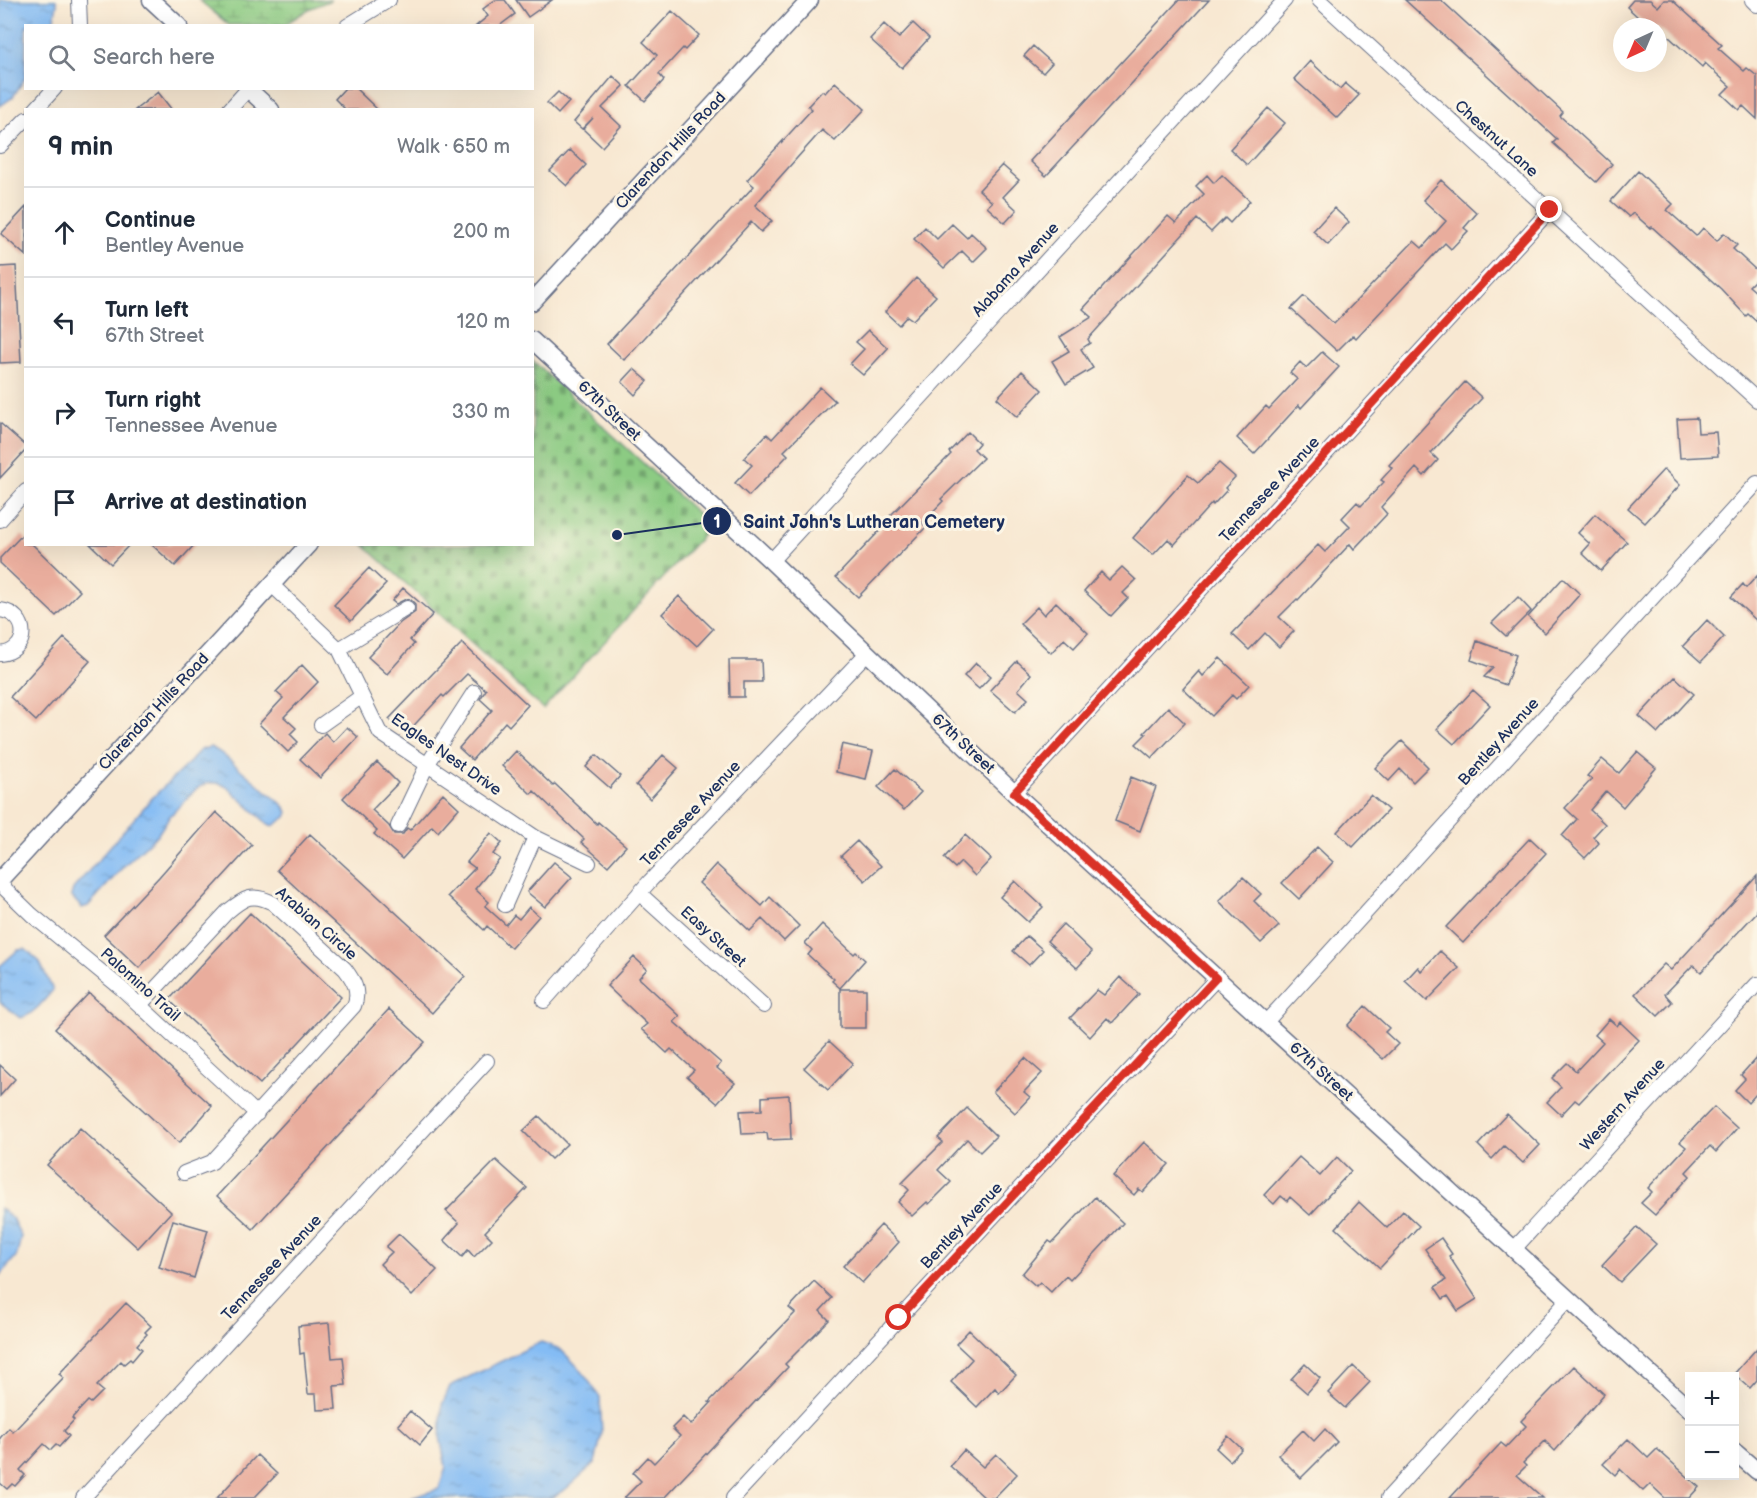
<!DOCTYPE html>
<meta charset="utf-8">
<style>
body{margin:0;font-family:"Balsamiq Sans",sans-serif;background:#f2f2f3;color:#1f2937}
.controls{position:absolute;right:18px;bottom:18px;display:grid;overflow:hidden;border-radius:0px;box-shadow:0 6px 24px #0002}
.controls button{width:54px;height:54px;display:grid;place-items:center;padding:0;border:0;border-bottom:2px solid #e0e1e3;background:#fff;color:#1f2937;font:30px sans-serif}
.compass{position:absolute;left:1613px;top:18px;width:54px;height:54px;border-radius:50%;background:#fff;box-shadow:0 6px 24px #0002;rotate:224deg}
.stop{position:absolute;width:18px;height:18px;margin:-14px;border:4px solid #d93025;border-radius:50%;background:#fff}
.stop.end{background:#d93025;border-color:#fff;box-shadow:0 2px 6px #0008}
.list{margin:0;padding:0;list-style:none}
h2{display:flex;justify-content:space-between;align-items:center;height:78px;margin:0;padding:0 24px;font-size:26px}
h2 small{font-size:20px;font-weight:400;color:#747a83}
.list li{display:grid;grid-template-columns:39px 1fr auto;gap:18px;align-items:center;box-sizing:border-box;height:90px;padding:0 24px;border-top:2px solid #e0e1e3}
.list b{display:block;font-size:22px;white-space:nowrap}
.list p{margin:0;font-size:20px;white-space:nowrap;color:#747a83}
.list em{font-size:20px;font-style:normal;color:#747a83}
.icon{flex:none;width:33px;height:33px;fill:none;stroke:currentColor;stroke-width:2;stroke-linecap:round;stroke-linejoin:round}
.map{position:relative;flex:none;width:1757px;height:1498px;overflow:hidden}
.search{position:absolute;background:#fff;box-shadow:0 6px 24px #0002;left:24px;top:24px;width:510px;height:66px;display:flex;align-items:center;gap:15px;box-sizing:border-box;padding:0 21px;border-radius:0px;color:#747a83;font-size:22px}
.panel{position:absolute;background:#fff;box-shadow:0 6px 24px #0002;left:24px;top:108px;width:510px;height:438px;border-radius:0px}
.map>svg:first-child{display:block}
.wetland{fill:url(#wetland-marsh);stroke:#547d70;stroke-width:1.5}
.cemetery{fill:url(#cemetery-stones);stroke:#547d70;stroke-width:1.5}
.water{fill:url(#water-ripples);stroke:#5076a9;stroke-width:1.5}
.building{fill:#e9ad9d}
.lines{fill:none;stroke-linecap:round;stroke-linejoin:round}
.minor-casing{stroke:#687087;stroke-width:16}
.tertiary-casing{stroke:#687087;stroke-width:19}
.minor{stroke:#fff;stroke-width:14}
.tertiary{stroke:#fff;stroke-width:16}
.route{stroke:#d93025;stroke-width:8}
.labels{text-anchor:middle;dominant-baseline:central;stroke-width:6;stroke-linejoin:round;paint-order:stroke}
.street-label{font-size:16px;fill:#1b2f5e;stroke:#fcf5e5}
.leader{fill:none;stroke:#1b2f5e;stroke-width:2}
.callout-dot{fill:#1b2f5e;stroke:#fcf5e5;stroke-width:2}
.mark-label{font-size:18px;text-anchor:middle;font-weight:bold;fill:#fff}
.callout-label{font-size:18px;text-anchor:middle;font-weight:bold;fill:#1b2f5e;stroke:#fcf5e5;stroke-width:6;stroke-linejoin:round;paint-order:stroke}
</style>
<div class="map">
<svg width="1757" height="1498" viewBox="0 0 1757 1498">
<defs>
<pattern id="wetland-marsh" width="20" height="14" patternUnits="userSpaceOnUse" patternTransform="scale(1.5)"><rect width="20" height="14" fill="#8ccb83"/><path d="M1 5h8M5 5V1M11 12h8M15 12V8" fill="none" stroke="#72a56e"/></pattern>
<pattern id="cemetery-stones" width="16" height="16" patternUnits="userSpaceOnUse" patternTransform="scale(1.5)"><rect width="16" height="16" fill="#8ccb83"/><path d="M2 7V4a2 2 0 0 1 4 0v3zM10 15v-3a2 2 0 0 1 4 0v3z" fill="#72a56e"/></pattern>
<pattern id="water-ripples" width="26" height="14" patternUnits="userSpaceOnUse" patternTransform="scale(1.5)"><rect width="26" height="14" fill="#84bcf4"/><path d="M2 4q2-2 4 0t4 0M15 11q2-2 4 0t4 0" fill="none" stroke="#6b99c9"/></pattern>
</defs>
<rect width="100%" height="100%" fill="#fcf5e5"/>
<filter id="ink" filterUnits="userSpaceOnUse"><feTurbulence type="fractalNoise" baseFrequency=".0167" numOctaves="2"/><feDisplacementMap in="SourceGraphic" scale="12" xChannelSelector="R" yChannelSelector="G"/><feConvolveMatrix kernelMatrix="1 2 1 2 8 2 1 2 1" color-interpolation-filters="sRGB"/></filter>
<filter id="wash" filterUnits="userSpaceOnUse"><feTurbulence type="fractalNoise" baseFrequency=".008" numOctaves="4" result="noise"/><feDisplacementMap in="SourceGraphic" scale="24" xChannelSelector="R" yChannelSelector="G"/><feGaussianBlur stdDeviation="1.35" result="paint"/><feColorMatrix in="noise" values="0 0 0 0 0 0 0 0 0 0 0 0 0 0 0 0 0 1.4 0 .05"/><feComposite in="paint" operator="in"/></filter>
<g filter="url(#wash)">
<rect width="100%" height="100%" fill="#f8e8d2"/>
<path class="wetland" d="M199 0H331L309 9 284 25H229Z"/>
<path class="cemetery" d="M533 361 711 526 543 709 364 545 532 544Z"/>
<path class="water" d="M0 0H56L57 4 53 25 26 26 25 78 13 97 0 106Z
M211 747 221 753 283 805 288 812 286 817 273 826 268 824 227 787 219 783H207L197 788 169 817 158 834 125 865 88 906 82 908 71 896 73 889 153 797 191 761 200 750Z
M25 949 39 961 53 990C44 1000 34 1015 20 1018L0 1002V966L18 950Z
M0 1208 12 1218 21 1236 17 1255 0 1276Z
M541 1342 560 1349 581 1370 600 1397 602 1433 595 1463 566 1489 551 1498H411L439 1489 446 1467 440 1437 442 1405 450 1386Z"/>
<g id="blocks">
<path class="building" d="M495 0H505L515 14 499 26H476L488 16 483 9Z
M516 0H552L528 17Z
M1179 0H1209L1046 176 1030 161Z
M1405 0H1441L1563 112 1560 116 1612 164 1596 182 1553 143 1557 139Z
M1633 0H1650L1658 7 1664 0H1672L1722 45 1718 48 1744 71 1747 68 1757 76V119L1743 106 1739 110 1722 94 1730 86 1705 63 1702 67 1658 27H1649L1627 7Z
M672 11 699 35 685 50 683 48 659 74 664 80 645 101 629 86 657 55 643 42Z
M913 23 929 38 902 68 870 39 884 24 899 38Z
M1033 46 1052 63 1043 73 1024 56Z
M1310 61 1340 89 1345 83 1359 95 1337 118 1294 79Z
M613 76 624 86 602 108 621 126 602 147 583 129 593 118 582 129 574 122Z
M835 82 865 109 835 141 822 130 755 205 772 221 761 232 751 222 624 360 607 344 754 186 747 180 812 109 808 106 822 91 825 93Z
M345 88H355L378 110H346L335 99Z
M158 92 172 110H135Z
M558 92 569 102 558 114 547 103Z
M1268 108 1285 123 1247 165 1230 149Z
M570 150 586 165 567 186 550 171Z
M1002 165 1019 180 1003 197 1017 210 1005 223 987 207 992 202 979 190Z
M1638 171 1673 204 1667 210 1696 236 1703 228 1717 241 1724 233 1737 245 1733 249 1757 271V278L1749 286 1757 293V322L1748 314 1746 316 1721 289 1652 227 1650 228 1633 213 1629 217 1611 201Z
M1207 175 1214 183 1222 175 1250 201 1230 223 1225 218 1211 232 1197 219 1088 339 1090 343 1081 349 1093 368 1066 384 1052 361 1069 351 1060 337 1092 317 1083 309 1168 216 1176 223 1204 194 1196 186Z
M1441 180 1477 213 1464 228 1468 231 1451 249 1445 243 1356 338 1353 335 1337 351 1291 309 1304 296 1334 324 1414 241 1422 248 1446 221 1423 200Z
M26 207V256L1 234Z
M1334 208 1349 222 1328 245 1313 231Z
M952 224 967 238 971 233 987 248 973 262 962 251 944 268 914 239 925 227 937 239Z
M16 266 21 362 0 363V267Z
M916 278 936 296 913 320 907 316 899 325 885 312Z
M868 330 888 348 863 375 850 364 864 349 856 342Z
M1322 352 1339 367 1301 408 1299 405 1254 454 1237 438 1266 406 1269 409 1297 379 1290 373 1300 362 1306 368Z
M634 369 648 381 635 395 622 382Z
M1022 371 1042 390 1017 417 997 398Z
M1465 382 1482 398 1431 453 1438 460 1424 476 1416 468 1381 507 1387 514 1354 549 1350 544 1298 600 1297 599 1279 617 1294 631 1279 647 1265 633 1249 650 1232 634 1318 545 1325 552 1350 526 1342 518 1357 502 1361 506 1384 482 1381 480 1392 468 1389 465Z
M820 387 835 401 784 451 788 455 749 496 735 483 752 465 744 458 767 434 772 439Z
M1697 418 1698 433 1716 432 1718 456 1680 458 1677 419Z
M0 423 26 446V450L0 478Z
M968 432 979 443 974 449 983 458 941 499 943 501 922 523 926 527 858 597 836 577 887 523 885 521 951 454 949 452Z
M1219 463 1235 477 1225 488 1227 490 1213 505 1212 503 1174 545 1168 539 1153 555 1133 538 1188 475 1198 483Z
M1664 469 1680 485 1645 523 1628 508Z
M1595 514 1627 542 1601 571 1582 553 1590 544 1578 533Z
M22 535 26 539V544H32L80 591 56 616 0 563V558Z
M90 544H130L111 564Z
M151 544H195L175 566Z
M1122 567 1136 580 1123 593 1128 598 1111 616 1084 591 1101 572 1109 580Z
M369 568 386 584 351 621 334 605Z
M1757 576V621L1731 597 1743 584 1746 588Z
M1563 578 1580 594 1545 633 1528 617Z
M403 588 433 614 410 640 414 644 387 674 368 657 400 623 415 612V604L411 600 406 599 396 604 392 601Z
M679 596 713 629 697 646 662 614Z
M1518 597 1531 611 1506 636 1492 623Z
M1056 602 1088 633 1074 648 1064 639 1051 653 1020 624 1037 607 1044 615Z
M1707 620 1724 637 1701 662 1683 646Z
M64 638 90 661 36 721 10 697Z
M1477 641 1516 655 1506 685 1484 677 1493 668 1471 660Z
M462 643 528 705 509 726 505 722 472 760 459 748 492 710 480 699 486 690 467 674 444 697 442 695 406 734 389 719Z
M1220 658 1249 685 1236 699 1232 695 1212 716 1183 689 1199 671 1203 676Z
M729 660H761L762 682H744V697H730Z
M1017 661 1031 674 1018 690 1028 699 1015 712 990 690Z
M976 663 991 676 979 689 964 676Z
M302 665 318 682 284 717 296 728 290 734 298 742 288 752 259 724 283 698 276 692Z
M1675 677 1694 694 1658 733 1639 716Z
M1473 690 1490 705 1454 744 1437 729Z
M1168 707 1185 723 1152 758 1136 744 1146 734 1144 733Z
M347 727 358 737 320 778 300 759 325 733 333 742Z
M1402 741 1428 767 1413 782 1400 769 1389 781 1375 768Z
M842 744 873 751 866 779 836 772Z
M516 751 553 786 555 784 597 824 598 822 626 846 608 866 581 842 584 839 534 791 531 794 502 766Z
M1637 752 1656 768 1623 807 1606 791 1590 810 1605 824 1593 837 1599 843 1585 858 1562 836 1577 819 1565 808 1592 779 1587 776 1602 759 1619 773Z
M596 755 620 776 610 788 586 767Z
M663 755 678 768 650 799 636 785Z
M377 762 398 783 372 810 389 826 394 834H403L407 828 410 830 443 793 459 808 438 832 432 826 402 859 374 834 377 831 343 798Z
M895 769 921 792 904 810 878 787Z
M1131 777 1156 787 1140 831 1115 821Z
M1371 795 1388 810 1353 847 1337 832Z
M216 812 252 845 139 968 104 935 159 877Z
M491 833 502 843 493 854 500 859 475 889 489 902 485 906 506 925 514 915 519 919 529 907 539 916 511 948 487 926 484 930 448 896 475 868 467 862Z
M310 834 465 976 432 1013 277 870Z
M965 835 991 859 975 876 961 862 955 868 944 858Z
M1530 838 1546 853 1463 943 1446 927Z
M857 841 881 866 865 881 841 856Z
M1317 847 1333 862 1299 899 1282 883Z
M554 862 572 877 545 907 527 892Z
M716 864 762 906 770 897 799 926 784 941 762 919 750 931 699 883Z
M1757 876V912L1701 972 1693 965 1665 994 1672 1002 1658 1016 1635 994 1664 964 1671 970Z
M1243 877 1261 894 1254 901 1279 926 1261 943 1219 901Z
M1015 881 1043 907 1028 922 1000 897Z
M250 913 341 997 260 1084 169 1000Z
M822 924 854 954 856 952 865 960 840 988 832 981 834 979 808 955 812 950 805 943Z
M1063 924 1092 952 1077 968 1047 941Z
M1027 936 1043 950 1029 965 1013 951Z
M1440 951 1459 968 1427 1001 1405 981 1418 967 1421 971Z
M634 957 647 969 639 978 680 1016 674 1022 721 1063 717 1068 735 1083 717 1103 687 1077 694 1070 671 1049 667 1053 641 1029 647 1024 607 986Z
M1120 977 1139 994 1112 1023 1107 1018 1090 1037 1070 1018 1097 990 1104 995Z
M840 989H866V1028H840Z
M89 993 212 1106 179 1143 55 1029Z
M1365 1006 1389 1028 1385 1032 1398 1044 1383 1059 1347 1026Z
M389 1009 425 1042 253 1229 217 1196Z
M1609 1019 1617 1026 1620 1022 1639 1040 1579 1103 1575 1100 1561 1115 1547 1102 1561 1087 1552 1078 1567 1063 1576 1071 1603 1042 1595 1035Z
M829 1041 853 1063 828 1090 804 1068Z
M1757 1057V1093L1748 1103 1735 1090 1745 1079 1741 1075Z
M1025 1058 1042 1073 1024 1092 1030 1097 1015 1113 993 1092Z
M0 1065 15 1079 0 1096Z
M789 1095 791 1139 768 1140 767 1133 742 1134 740 1111 762 1110V1097Z
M1714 1107 1737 1128 1716 1152 1710 1146 1686 1172 1690 1176 1655 1215 1641 1203 1652 1192 1648 1188 1686 1147 1680 1142Z
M967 1108 996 1136 980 1152 967 1139 938 1170 951 1182 929 1204 927 1202 912 1216 898 1202 909 1190 902 1183 943 1142 938 1138Z
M1507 1114 1540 1145 1523 1163 1504 1146 1492 1159 1478 1145Z
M539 1116 567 1144 551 1159 523 1131Z
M80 1128 171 1212 138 1248 47 1165Z
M1144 1142 1169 1164 1143 1192 1139 1189 1134 1195 1113 1176Z
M1299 1157 1320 1176 1337 1157 1351 1171 1310 1215 1290 1197 1287 1201 1281 1196 1274 1204 1264 1195Z
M496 1160 527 1188 485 1232 492 1239 474 1257 468 1250 462 1257 444 1240 459 1223 446 1211Z
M1095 1197 1123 1223 1070 1280 1066 1276 1051 1292 1040 1282 1036 1286 1022 1274 1049 1241 1052 1243Z
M1359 1202 1387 1228 1403 1211 1419 1226 1380 1268 1336 1228Z
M173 1220 208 1230 194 1278 159 1267Z
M881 1225 899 1242 862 1283 843 1266Z
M1637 1227 1656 1244 1620 1282 1602 1265Z
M399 1234 437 1270 412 1296 380 1264 392 1252 386 1247Z
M1441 1238 1452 1254 1449 1256 1477 1299 1458 1311 1448 1296 1443 1299 1435 1287 1446 1280 1425 1249Z
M814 1281 832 1298 820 1311 829 1320 785 1364 788 1367 664 1498H624L641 1481 633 1473 648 1457 654 1463 680 1436 672 1428 683 1417 691 1425 711 1403 709 1402 795 1313 789 1308Z
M126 1303 151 1326 145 1332 147 1334 137 1345 142 1349 132 1361 130 1359 124 1364 121 1361 97 1386 103 1391 91 1403 88 1401 72 1418 74 1420 64 1431 69 1436 59 1447 56 1445 51 1450 44 1444 20 1470 25 1475 15 1486 12 1484 7 1489 0 1483V1438L9 1428 13 1432 64 1378 59 1374Z
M329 1323 332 1358 343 1357 346 1385 334 1386 336 1409 317 1410 316 1394H308L304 1353 300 1354 298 1326Z
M969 1330 1016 1375 999 1393 995 1388 977 1407 951 1382 972 1359 956 1344Z
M1757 1348V1380L1750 1388 1734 1374Z
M1305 1364 1320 1378 1307 1393 1291 1379Z
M1353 1366 1370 1382 1345 1408 1328 1393Z
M1574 1366 1604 1394 1555 1451 1545 1441 1523 1463 1526 1466 1517 1475 1543 1498H1450L1501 1443 1506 1447 1526 1426 1521 1421Z
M410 1411 432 1430 420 1445 398 1425Z
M1325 1429 1337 1442 1301 1478 1278 1455 1303 1430 1314 1441Z
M1228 1436 1242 1449 1230 1461 1216 1448Z
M1628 1439 1648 1458 1657 1449 1699 1487 1689 1498H1665L1650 1484 1643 1491 1620 1469 1615 1475 1603 1464Z
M964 1450 983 1467 996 1454 1017 1474 994 1498H985L950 1466Z
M257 1455 277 1474 254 1498H217Z"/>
</g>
</g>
<g filter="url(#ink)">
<use href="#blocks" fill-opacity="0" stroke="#687087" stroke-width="1.5"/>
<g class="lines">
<defs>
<path id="minor" d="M79 0 80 26
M1319 0 1757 400
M1752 0 1757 5
M347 26 389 0
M35 110 55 88
M229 110 249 88
M0 146 26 119
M0 520 26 491
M771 561 1285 0
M272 585 339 649 380 733 535 837 589 863
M0 610C30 614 30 651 0 654
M339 649 407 608
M321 725 362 696
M1014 793 1550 210
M398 826 427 765 474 692
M0 884 32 915 121 988 257 1114
M639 893 764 1006
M505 905 535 837
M544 1001 650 881 867 653
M140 1005 227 912C244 898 252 892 273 903L345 969C354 981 360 991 354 1006L212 1162 184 1173
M1266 1022 1757 483
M1514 1249 1757 984
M83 1498 487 1061
M733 1498 1052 1153 1217 978
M1388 1498 1569 1299"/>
<path id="tertiary" d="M151 0 179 26
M247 88 271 110
M532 302 810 0
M532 340 771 561 1014 793 1690 1410
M0 880 309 544
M1734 1451 1757 1471"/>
</defs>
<use href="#minor" class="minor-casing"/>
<use href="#tertiary" class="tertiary-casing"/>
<use href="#minor" class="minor"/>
<use href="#tertiary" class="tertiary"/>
</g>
</g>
<g class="lines" filter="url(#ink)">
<path class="route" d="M899 1318 1216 978 1014 793 1550 210"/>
</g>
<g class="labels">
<g class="street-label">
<text transform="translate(1496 139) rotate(42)">Chestnut Lane</text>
<text transform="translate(671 151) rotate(-47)">Clarendon Hills Road</text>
<text transform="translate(1016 270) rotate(-48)">Alabama Avenue</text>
<text transform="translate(609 411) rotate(43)">67th Street</text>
<text transform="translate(1270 490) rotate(-47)">Tennessee Avenue</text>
<text transform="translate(154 712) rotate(-47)">Clarendon Hills Road</text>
<text transform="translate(1499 742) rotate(-48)">Bentley Avenue</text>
<text transform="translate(963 744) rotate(43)">67th Street</text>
<text transform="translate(446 755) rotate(35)">Eagles Nest Drive</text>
<text transform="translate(691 814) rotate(-47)">Tennessee Avenue</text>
<text transform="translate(316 924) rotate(41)">Arabian Circle</text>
<text transform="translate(713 937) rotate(42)">Easy Street</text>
<text transform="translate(140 985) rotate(42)">Palomino Trail</text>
<text transform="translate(1321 1072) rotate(42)">67th Street</text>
<text transform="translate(1623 1105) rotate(-48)">Western Avenue</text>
<text transform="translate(962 1226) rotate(-47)">Bentley Avenue</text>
<text transform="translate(272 1268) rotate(-47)">Tennessee Avenue</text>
</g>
</g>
<path class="leader" d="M617 535L717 521"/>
<g class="callout-dot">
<circle cx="617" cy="535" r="6"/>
<circle cx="717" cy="521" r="15"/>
</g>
<g class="mark-label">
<text x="717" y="528">1</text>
</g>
<g class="callout-label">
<text x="874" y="528">Saint John's Lutheran Cemetery</text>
</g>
</svg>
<div class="controls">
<button>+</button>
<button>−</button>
</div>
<svg class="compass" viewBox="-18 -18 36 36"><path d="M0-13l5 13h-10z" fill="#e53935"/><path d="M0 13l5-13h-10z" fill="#747a83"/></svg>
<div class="stop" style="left:899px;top:1318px"></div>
<div class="stop end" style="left:1550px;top:210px"></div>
<div class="search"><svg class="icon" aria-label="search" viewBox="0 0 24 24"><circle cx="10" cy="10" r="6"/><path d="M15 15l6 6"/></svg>Search here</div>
<section class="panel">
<h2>9 min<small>Walk · 650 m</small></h2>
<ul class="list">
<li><svg class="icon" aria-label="ahead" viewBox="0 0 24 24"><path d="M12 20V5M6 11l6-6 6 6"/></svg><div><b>Continue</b><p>Bentley Avenue</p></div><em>200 m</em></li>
<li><svg class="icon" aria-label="left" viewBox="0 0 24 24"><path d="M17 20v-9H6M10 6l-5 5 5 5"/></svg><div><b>Turn left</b><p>67th Street</p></div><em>120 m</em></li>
<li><svg class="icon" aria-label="right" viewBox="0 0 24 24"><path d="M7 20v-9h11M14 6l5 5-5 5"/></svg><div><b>Turn right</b><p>Tennessee Avenue</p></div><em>330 m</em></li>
<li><svg class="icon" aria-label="arrive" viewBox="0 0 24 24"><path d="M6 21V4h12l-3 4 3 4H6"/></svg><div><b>Arrive at destination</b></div></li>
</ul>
</section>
</div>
